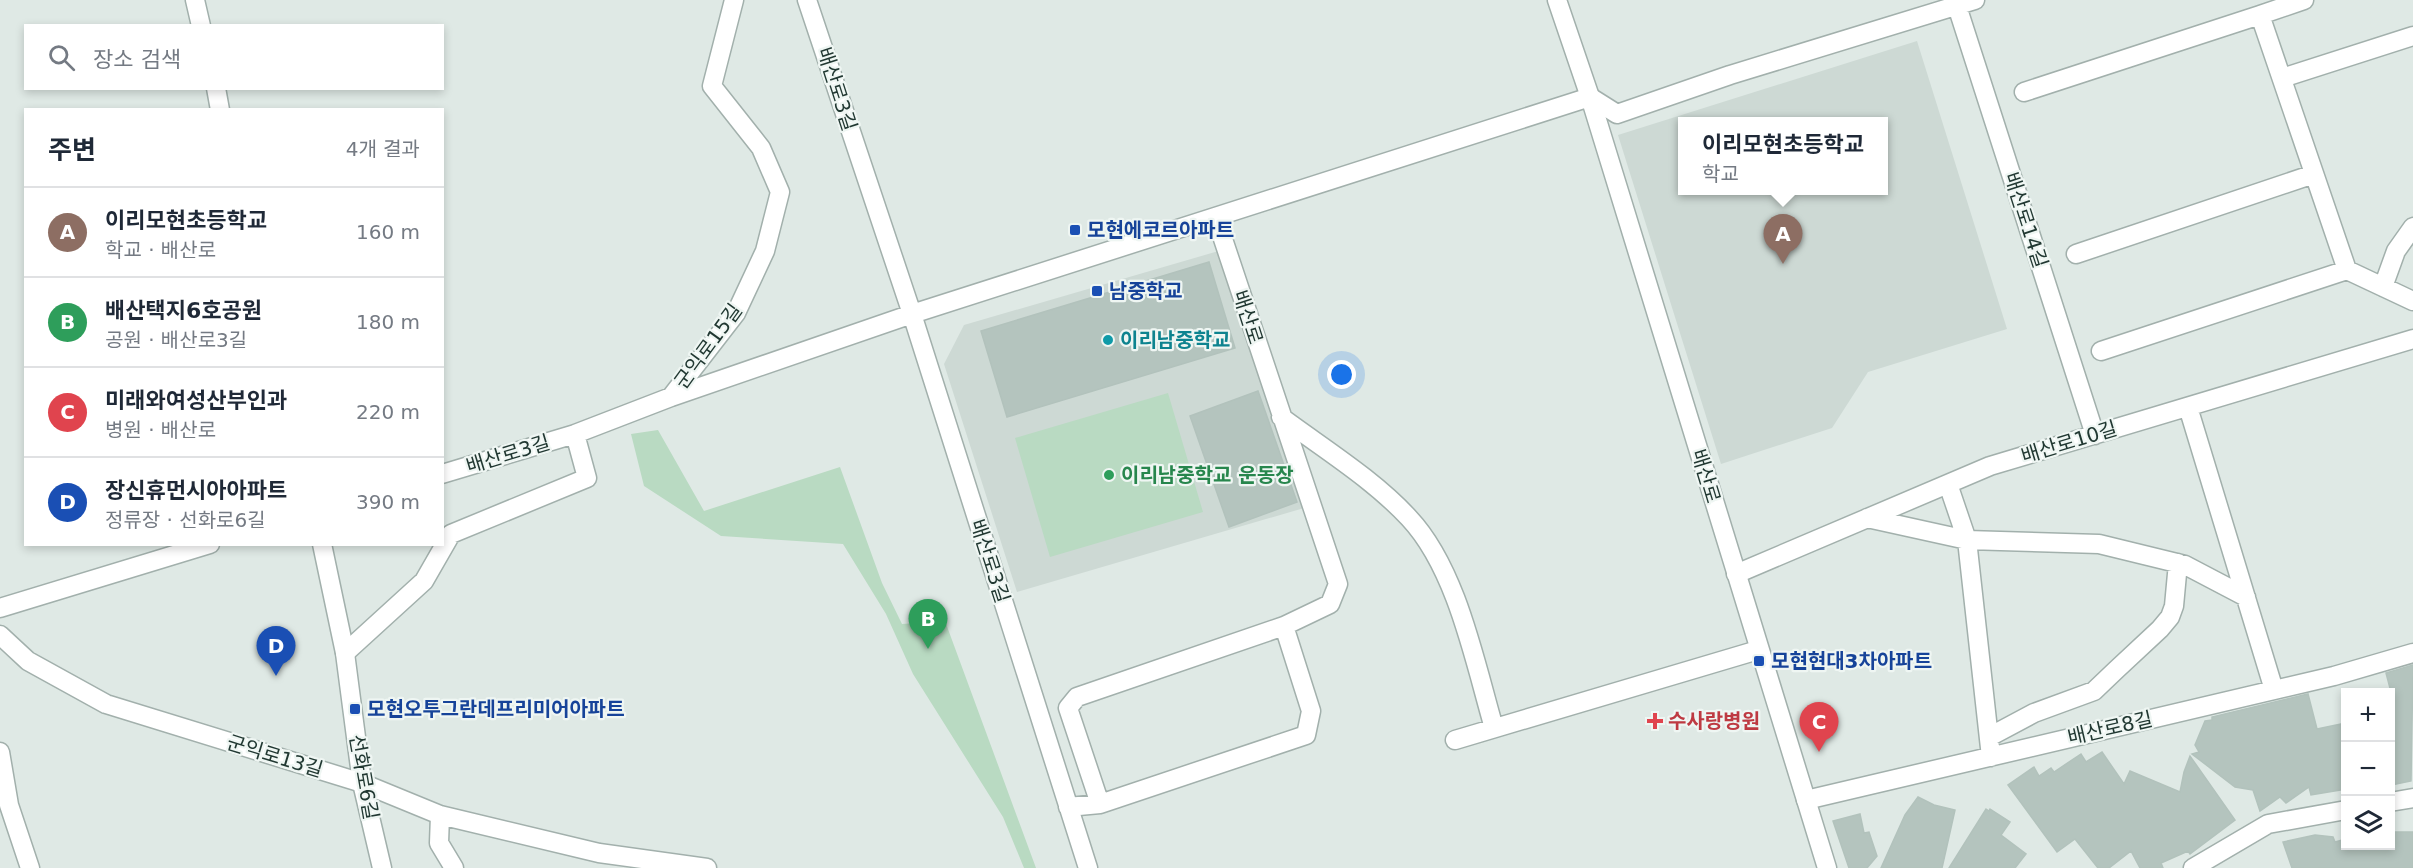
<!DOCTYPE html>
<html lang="ko">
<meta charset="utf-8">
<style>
body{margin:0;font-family:"DejaVu Sans","Noto Sans KR",sans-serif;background:#f6f6f7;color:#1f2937}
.controls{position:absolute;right:18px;bottom:18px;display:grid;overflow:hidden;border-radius:0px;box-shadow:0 3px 9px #0003}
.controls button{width:54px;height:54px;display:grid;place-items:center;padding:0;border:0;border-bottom:2px solid #e0e1e3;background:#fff;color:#1f2937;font:30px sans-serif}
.you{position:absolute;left:1342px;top:375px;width:21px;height:21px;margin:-15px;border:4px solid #fff;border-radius:50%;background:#1a73e8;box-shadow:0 0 0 9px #1a73e833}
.badge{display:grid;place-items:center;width:39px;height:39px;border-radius:50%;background:#7a5148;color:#fff;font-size:20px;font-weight:700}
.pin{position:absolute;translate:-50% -50px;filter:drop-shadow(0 2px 3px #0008)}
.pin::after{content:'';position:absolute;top:32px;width:21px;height:18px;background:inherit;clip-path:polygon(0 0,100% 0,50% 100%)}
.popup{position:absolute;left:1678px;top:117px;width:210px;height:78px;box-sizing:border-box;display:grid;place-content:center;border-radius:0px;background:#fff;filter:drop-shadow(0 2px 4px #0005);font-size:20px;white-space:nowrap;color:#747a83}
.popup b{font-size:22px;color:#1f2937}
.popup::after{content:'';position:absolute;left:50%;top:100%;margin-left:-12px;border:12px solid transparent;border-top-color:#fff}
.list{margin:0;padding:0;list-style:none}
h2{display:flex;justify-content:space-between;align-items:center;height:78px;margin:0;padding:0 24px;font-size:26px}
h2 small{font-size:20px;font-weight:400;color:#747a83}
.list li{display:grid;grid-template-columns:39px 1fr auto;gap:18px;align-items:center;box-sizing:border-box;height:90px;padding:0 24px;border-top:2px solid #e0e1e3}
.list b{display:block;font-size:22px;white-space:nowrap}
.list p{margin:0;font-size:20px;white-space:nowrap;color:#747a83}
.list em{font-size:20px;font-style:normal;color:#747a83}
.icon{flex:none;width:33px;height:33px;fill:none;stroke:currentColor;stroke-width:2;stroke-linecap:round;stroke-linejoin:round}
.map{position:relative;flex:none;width:2413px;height:868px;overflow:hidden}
.search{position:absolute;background:#fff;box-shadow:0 3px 9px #0003;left:24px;top:24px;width:420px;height:66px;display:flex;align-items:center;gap:15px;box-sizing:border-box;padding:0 21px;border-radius:0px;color:#747a83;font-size:22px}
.panel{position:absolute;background:#fff;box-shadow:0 3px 9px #0003;left:24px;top:108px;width:420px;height:438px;border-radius:0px}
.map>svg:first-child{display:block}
.built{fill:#cdd9d4;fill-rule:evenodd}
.green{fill:#b9dac2}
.building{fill:#b4c4be;stroke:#b2c2bc;stroke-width:1.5}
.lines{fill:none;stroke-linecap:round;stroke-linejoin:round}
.minor-casing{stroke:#a2b0ac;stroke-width:21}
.tertiary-casing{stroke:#a2b0ac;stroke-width:21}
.minor{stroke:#fff;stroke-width:18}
.tertiary{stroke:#fff;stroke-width:18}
.transit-dot{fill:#1a4fb4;stroke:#eff6f3;stroke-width:2}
.culture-dot{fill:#0f9aa8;stroke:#eff6f3;stroke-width:2}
.leisure-dot{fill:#2e9e5b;stroke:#eff6f3;stroke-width:2}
.health-dot{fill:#e0444e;stroke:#eff6f3;stroke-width:2}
.labels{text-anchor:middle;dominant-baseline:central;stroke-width:4.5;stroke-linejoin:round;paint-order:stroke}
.street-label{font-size:20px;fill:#213832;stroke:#eff6f3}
.transit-label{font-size:20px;font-weight:bold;fill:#164399;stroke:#eff6f3;text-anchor:start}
.culture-label{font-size:20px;font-weight:bold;fill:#0d838f;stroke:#eff6f3;text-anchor:start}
.leisure-label{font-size:20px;font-weight:bold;fill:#27864d;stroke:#eff6f3;text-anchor:start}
.health-label{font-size:20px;font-weight:bold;fill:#be3a42;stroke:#eff6f3;text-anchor:start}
</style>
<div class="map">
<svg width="2413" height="868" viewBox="0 0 2413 868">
<rect width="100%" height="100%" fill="#dfe9e5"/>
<path class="built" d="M1917 41 2007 329 1868 372 1832 428 1721 464 1618 135ZM1682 122H1884V190H1682Z
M1222 250 1304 508 1017 592 944 364 964 325Z"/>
<path class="green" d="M1168 393 1203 512 1050 557 1015 438Z
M658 430 704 511 840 467 882 583 902 624 945 621 1036 868H1024L1003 817 913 674 886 614 843 544 721 536 644 486 631 434Z"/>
<path class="building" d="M1209 262 1235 348 1007 417 981 331Z
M1258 391 1297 502 1229 527 1190 416Z
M2413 665 2411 781 2391 785V692L2386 673Z
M2308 694 2317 729 2346 723V789L2311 795 2309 787 2286 803 2280 797 2260 811 2253 790 2235 787 2192 754 2199 752 2195 745 2205 721 2212 720V717Z
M2102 752 2124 784 2130 771 2180 792 2184 772 2190 756 2235 820 2190 854 2188 851 2161 863 2163 868H2140L2131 851 2109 868H2098L2075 839 2057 852 2008 785 2034 767 2039 776 2051 768 2054 772 2081 754 2086 762Z
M1918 797 1934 805 1955 810 1942 868H1881L1905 815Z
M1986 809 1989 811 1990 809 2010 822 2001 835 2026 854 2015 868H1949Z
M1860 814 1864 833 1869 832 1877 856 1867 868H1849L1833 821Z
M2391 832H2413V868H2292L2283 842 2315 835 2333 837 2335 842 2346 839V846H2391Z"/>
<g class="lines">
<defs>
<path id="minor" d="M807 0 912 314 1088 868
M1957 6 2095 435
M2260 15 2304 0
M2282 78 2413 36
M2024 92 2260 15 2347 270
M2076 254 2314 174
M2383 287 2396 251 2413 227
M2101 351 2347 270 2413 301
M671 397 736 313 765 251 780 192 761 148 712 86 734 0
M2188 407 2274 690
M1281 417C1324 449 1373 479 1409 518 1457 569 1475 663 1494 728
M442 474 575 434 671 397 912 314 1590 97 1617 114 1730 75 1975 0
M1948 484 1967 540 1991 757
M1867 518 1967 540 2099 544 2185 565 2246 597
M1736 574 1990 466 2413 339
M0 608 210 544
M0 635 28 661 106 704 362 783 440 815 599 853 707 868
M345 653 424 581 451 534 587 478 575 434
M1989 737 2034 713 2094 691 2116 670 2160 629 2170 617 2174 606 2178 563
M1455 740 1758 650
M0 752 9 805 30 868
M1806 800 2334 676 2413 653
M2390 802 2413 798
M1100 804 1068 708 1077 697 1284 626 1330 604 1338 584 1216 218
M1068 807 1100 804 1306 735 1311 711 1284 626
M440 815 439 843 454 868
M2193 868 2268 824 2346 810"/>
<path id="tertiary" d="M195 0 201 26
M1557 0 1590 97 1827 868
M216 88 220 110
M322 544 345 653 362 783 382 868"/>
</defs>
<use href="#minor" class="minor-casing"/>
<use href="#tertiary" class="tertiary-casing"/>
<use href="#minor" class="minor"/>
<use href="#tertiary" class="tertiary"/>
</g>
<g class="transit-dot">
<rect x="1069" y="224" width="12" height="12" rx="3"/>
<rect x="1091" y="285" width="12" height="12" rx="3"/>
<rect x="1753" y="655" width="12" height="12" rx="3"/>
<rect x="349" y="703" width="12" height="12" rx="3"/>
</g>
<circle class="culture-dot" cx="1108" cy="340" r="6"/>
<circle class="leisure-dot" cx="1109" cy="475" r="6"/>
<path class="health-dot" d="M1652 712h6v6h6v6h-6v6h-6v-6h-6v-6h6z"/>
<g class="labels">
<g class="street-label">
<text transform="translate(837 89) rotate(72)">배산로3길</text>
<text transform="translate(2026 220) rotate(72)">배산로14길</text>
<text transform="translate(1248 317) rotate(72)">배산로</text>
<text transform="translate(708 346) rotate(-54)">군익로15길</text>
<text transform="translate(2069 442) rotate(-17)">배산로10길</text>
<text transform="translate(508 454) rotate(-17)">배산로3길</text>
<text transform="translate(1706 476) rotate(73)">배산로</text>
<text transform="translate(990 561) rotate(72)">배산로3길</text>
<text transform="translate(2110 728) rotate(-13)">배산로8길</text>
<text transform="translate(275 756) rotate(17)">군익로13길</text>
<text transform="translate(364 777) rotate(80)">선화로6길</text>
</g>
<g class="transit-label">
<text x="1087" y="230">모현에코르아파트</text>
<text x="1109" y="291">남중학교</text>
<text x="1771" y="661">모현현대3차아파트</text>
<text x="367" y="709">모현오투그란데프리미어아파트</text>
</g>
<g class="culture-label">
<text x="1120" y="340">이리남중학교</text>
</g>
<g class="leisure-label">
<text x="1121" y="475">이리남중학교 운동장</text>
</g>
<g class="health-label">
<text x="1668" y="721">수사랑병원</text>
</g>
</g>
</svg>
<div class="controls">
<button>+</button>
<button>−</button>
<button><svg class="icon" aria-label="layers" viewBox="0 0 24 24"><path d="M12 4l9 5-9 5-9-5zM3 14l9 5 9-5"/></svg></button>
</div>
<div class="you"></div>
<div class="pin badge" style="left:1783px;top:264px;background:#8d6e63">A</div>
<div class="popup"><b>이리모현초등학교</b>학교</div>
<div class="pin badge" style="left:928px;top:649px;background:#2e9e5b">B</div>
<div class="pin badge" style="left:1819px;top:752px;background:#e0444e">C</div>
<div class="pin badge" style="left:276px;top:676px;background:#1a4fb4">D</div>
<div class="search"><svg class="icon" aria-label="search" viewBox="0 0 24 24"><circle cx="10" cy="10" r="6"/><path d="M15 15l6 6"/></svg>장소 검색</div>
<section class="panel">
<h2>주변<small>4개 결과</small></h2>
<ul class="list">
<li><span class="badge" style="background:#8d6e63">A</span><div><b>이리모현초등학교</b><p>학교 · 배산로</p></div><em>160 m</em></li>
<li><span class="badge" style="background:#2e9e5b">B</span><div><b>배산택지6호공원</b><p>공원 · 배산로3길</p></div><em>180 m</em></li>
<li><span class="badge" style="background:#e0444e">C</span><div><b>미래와여성산부인과</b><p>병원 · 배산로</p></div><em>220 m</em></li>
<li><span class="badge" style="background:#1a4fb4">D</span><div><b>장신휴먼시아아파트</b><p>정류장 · 선화로6길</p></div><em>390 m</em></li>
</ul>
</section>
</div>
